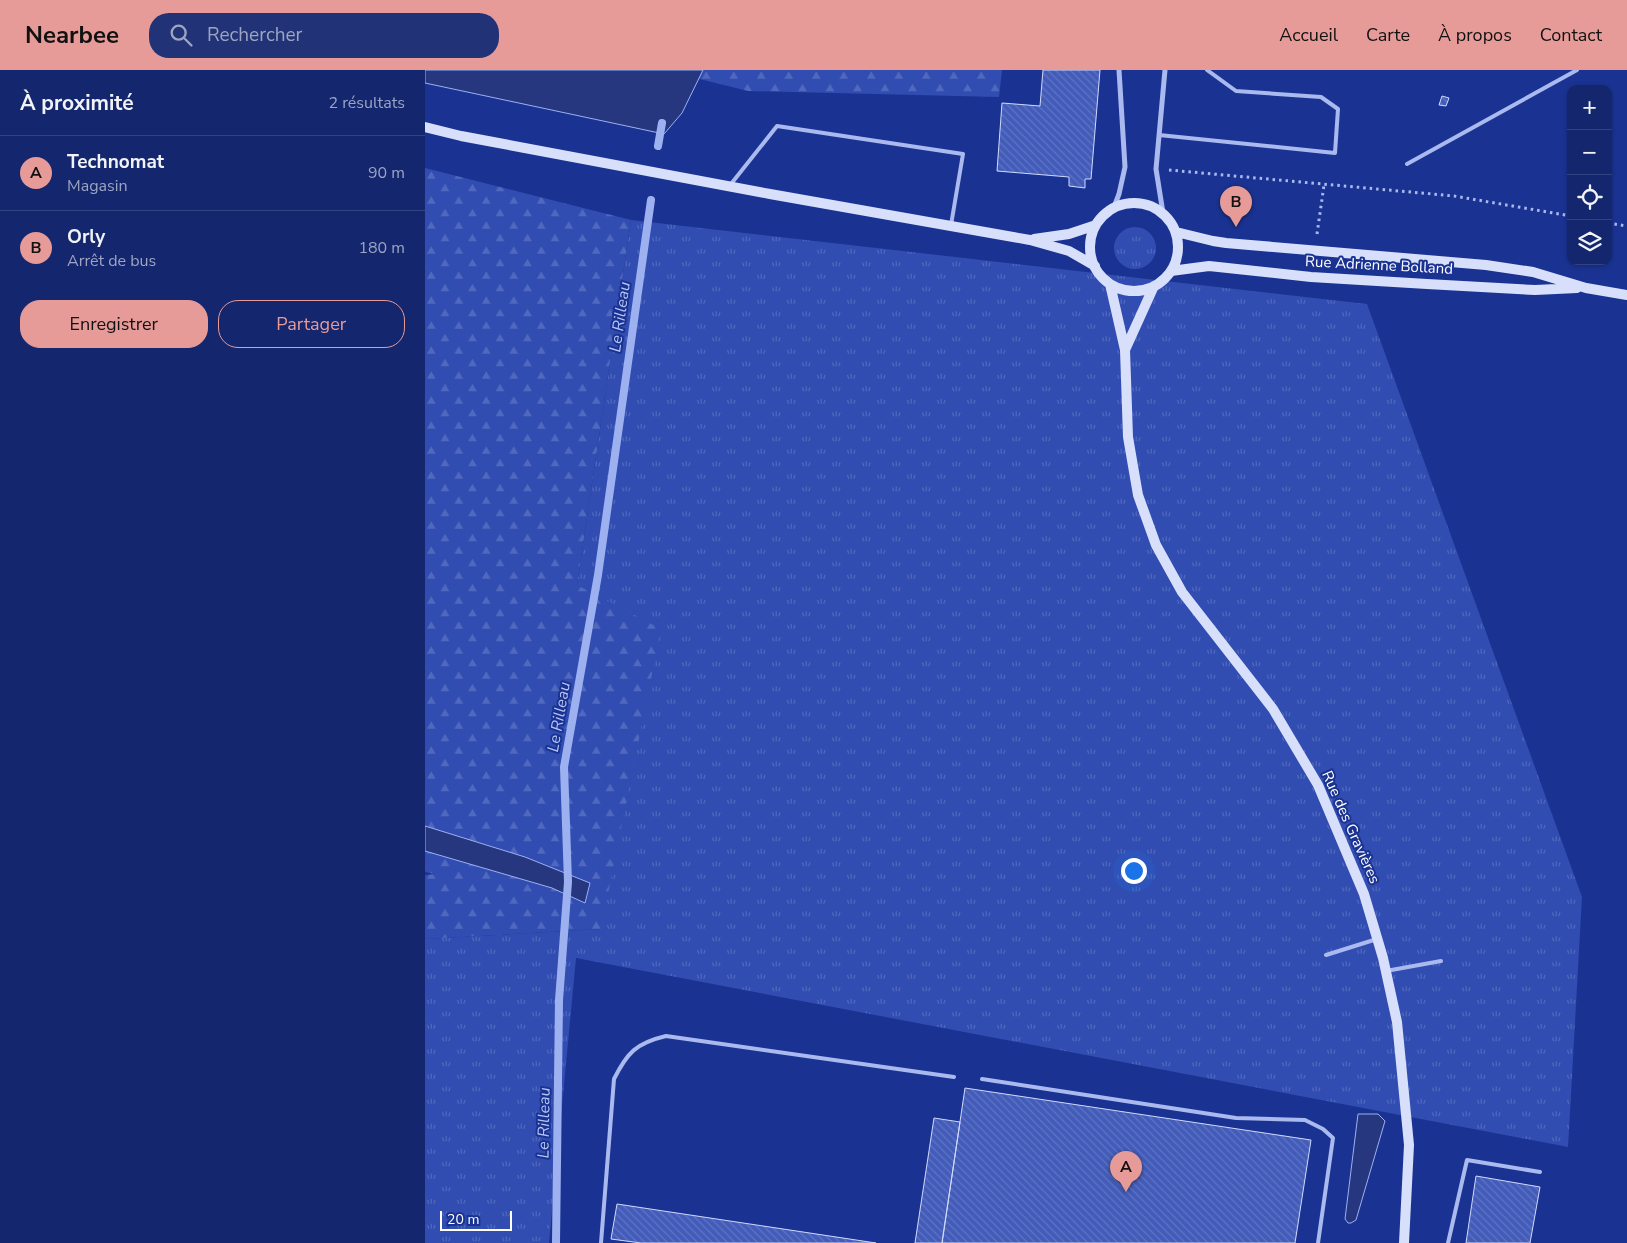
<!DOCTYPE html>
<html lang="fr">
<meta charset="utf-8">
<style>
body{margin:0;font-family:"Nunito Sans",sans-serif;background:#213276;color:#f1f3f6}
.controls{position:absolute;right:15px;top:15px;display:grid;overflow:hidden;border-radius:10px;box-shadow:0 1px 4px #0004}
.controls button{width:45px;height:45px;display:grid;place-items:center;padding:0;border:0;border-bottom:1px solid #334381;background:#14266e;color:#f1f3f6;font:25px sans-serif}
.scale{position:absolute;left:15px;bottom:12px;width:72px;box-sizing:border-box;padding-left:5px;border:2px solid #fff;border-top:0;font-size:14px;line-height:18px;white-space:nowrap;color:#fff;-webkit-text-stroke:4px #1a3392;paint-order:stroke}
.you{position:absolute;left:708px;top:800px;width:18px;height:18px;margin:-12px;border:4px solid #fff;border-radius:50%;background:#1a73e8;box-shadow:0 0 0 8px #1a73e833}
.badge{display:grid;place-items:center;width:32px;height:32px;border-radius:50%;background:#e69b98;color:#111;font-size:16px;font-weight:700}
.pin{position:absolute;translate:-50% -41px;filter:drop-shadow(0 1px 2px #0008)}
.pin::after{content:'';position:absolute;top:26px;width:18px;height:15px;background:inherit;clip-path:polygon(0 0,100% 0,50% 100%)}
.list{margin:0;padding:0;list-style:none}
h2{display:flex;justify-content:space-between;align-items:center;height:65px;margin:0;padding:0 20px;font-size:21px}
h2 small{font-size:16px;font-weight:400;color:#9da5c2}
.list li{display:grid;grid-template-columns:32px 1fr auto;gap:15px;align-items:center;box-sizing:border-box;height:75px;padding:0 20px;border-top:1px solid #334381}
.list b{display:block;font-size:19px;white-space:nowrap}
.list p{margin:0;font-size:16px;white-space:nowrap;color:#9da5c2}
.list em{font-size:16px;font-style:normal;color:#9da5c2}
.actions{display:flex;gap:10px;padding:15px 20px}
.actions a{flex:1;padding:11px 0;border:1px solid #e69b98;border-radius:20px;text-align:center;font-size:18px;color:#e69b98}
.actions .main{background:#e69b98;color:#111}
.icon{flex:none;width:28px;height:28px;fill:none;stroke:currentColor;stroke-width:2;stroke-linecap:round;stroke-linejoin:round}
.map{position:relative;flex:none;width:1202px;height:1173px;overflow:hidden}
header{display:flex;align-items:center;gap:30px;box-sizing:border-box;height:70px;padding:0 25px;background:#e69b98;color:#111}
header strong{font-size:24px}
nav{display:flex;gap:28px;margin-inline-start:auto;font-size:18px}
.search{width:350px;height:45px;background:#213276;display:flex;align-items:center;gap:12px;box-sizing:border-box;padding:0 18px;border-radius:20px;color:#9da5c2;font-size:19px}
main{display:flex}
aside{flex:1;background:#14266e}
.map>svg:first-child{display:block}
.grass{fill:url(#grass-tufts)}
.forest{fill:url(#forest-firs)}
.water{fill:#263780;stroke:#9db1f1}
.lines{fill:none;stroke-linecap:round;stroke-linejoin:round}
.stream{stroke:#9db1f1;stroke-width:8}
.building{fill:url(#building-back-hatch);stroke:#d1dafb}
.path{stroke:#aabaef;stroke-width:3;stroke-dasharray:2.5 4;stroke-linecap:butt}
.service{stroke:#aabaef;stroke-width:4}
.minor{stroke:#aabaef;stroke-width:5}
.secondary{stroke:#d8dffb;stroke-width:10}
.labels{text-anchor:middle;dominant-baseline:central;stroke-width:4;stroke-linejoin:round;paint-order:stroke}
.street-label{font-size:15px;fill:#fff;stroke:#1a3392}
.water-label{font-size:16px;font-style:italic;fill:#b6c5f6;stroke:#1a3392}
</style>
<header>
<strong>Nearbee</strong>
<div class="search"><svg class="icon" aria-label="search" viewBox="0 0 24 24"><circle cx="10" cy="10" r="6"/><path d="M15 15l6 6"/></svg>Rechercher</div>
<nav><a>Accueil</a><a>Carte</a><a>À propos</a><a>Contact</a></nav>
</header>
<main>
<aside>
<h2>À proximité<small>2 résultats</small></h2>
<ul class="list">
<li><span class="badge">A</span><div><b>Technomat</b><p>Magasin</p></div><em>90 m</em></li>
<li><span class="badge">B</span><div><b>Orly</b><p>Arrêt de bus</p></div><em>180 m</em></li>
</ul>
<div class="actions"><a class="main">Enregistrer</a><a>Partager</a></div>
</aside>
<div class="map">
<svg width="1202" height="1173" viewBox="0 0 1202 1173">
<defs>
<pattern id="grass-tufts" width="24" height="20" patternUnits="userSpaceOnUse" patternTransform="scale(1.25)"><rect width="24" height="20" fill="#314db1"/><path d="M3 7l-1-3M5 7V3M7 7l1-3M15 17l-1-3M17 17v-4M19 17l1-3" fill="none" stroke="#5068bd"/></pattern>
<pattern id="forest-firs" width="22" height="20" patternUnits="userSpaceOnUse" patternTransform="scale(1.25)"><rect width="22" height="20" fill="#314db1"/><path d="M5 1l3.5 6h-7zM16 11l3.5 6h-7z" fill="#5068bd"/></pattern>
<pattern id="building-back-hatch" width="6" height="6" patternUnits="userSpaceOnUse" patternTransform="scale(1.25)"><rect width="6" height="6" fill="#435cb9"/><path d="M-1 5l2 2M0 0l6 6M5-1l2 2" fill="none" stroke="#5f74c4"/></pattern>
</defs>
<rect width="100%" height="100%" fill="#1a3392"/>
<path class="grass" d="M206 150 942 234 1157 827 1143 1077 151 888 124 1173H0V869L176 859 152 515Z
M689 178a21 21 0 1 1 42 0a21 21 0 1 1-42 0Z"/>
<path class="forest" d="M238 0H577L574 27 323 21Z
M0 98 206 150 152 515 236 559 176 859 0 869V805L10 804 0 802Z"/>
<path class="water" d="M0 0H278L257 43 239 64 0 13Z
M0 756 100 787 165 813 160 833 127 818 0 781Z
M933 1044H953L960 1051 931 1150 926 1153H923L920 1149Z"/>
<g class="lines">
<path class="stream" d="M233 76 237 53
M131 1173 134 930 143 812 139 697 173 505 226 130"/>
</g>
<path class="building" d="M618 0H675L666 109H660V118L644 116V107L572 101 577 33 615 36Z
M1017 26 1024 28 1021 36 1014 35Z
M540 1018 886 1070 870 1173H517Z
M509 1048 535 1052 517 1173H490Z
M1051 1106 1115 1117 1105 1173H1041Z
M192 1134 451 1173H216L186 1169Z"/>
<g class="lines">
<path class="path" d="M744 100 1029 126 1146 146
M1183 153 1202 156
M892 164 899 115"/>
<path class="service" d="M734 65 910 83 913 39 896 27 811 21 782 0
M982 94 1152 0
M306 114 352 56 538 84 526 155
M901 885 952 869
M961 901 1016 891
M557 1009 811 1048 880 1050 898 1059 908 1068 893 1173
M176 1173 189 1009C202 983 211 973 241 966L529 1007
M1023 1173 1042 1090 1115 1102"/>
<path class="minor" d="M689 137 694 124 700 97 694 0
M738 143 731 99 740 0"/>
<path class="secondary" d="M0 57 36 66 345 124 605 170 644 181 670 196
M665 177a44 44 0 1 1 88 0a44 44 0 1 1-88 0Z
M751 162 788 171 801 173 1061 195 1108 202 1161 218 1202 225
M609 169 644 164 671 155
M746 201 784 196 886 207 1002 214 1110 220 1152 218
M685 214 700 280 703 367 713 425 731 475 757 522 848 639 893 715 939 824 958 888 972 952 984 1075 979 1173
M700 280 729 216"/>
</g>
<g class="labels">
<g class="street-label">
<text transform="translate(954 195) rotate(3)">Rue Adrienne Bolland</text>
<text transform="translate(926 757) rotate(66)">Rue des Gravières</text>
</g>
<g class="water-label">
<text transform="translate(195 247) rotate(-82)">Le Rilleau</text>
<text transform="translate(134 647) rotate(-80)">Le Rilleau</text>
<text transform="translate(119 1053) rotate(-89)">Le Rilleau</text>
</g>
</g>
</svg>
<div class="controls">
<button>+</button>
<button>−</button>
<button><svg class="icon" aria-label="locate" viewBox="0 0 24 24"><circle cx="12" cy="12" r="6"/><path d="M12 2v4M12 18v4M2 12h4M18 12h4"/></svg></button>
<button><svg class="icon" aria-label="layers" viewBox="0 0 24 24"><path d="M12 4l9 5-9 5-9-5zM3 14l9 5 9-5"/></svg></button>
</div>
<div class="scale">20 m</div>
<div class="you"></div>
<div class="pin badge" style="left:701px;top:1122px">A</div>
<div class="pin badge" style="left:811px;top:157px">B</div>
</div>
</main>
